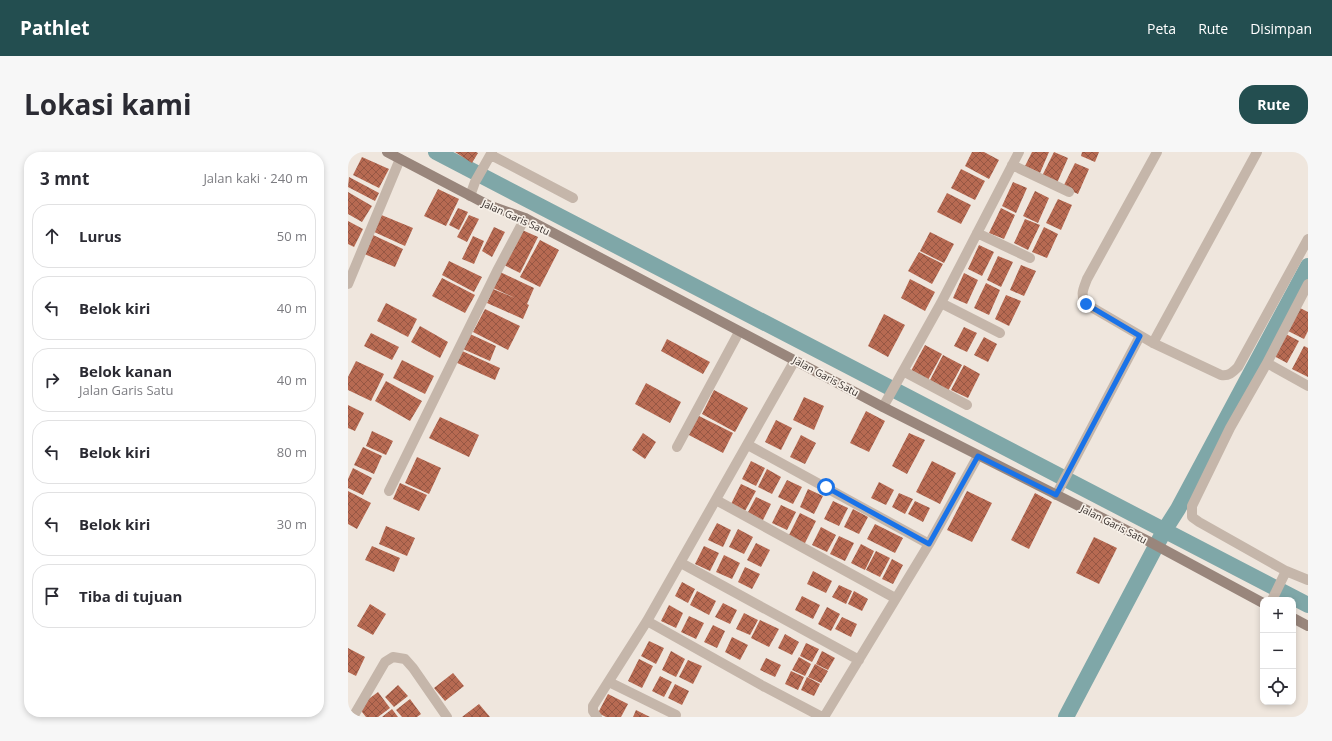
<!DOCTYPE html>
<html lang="id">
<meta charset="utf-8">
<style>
body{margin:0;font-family:"Open Sans",sans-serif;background:#f7f7f7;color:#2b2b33}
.controls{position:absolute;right:12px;bottom:12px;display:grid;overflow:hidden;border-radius:8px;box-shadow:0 2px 6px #0003}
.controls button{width:36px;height:36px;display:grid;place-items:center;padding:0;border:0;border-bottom:1px solid #e1e1e2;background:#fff;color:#2b2b33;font:20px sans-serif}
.stop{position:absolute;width:12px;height:12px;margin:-9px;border:3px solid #1a73e8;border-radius:50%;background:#fff}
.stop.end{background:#1a73e8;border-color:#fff;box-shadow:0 1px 4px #0008}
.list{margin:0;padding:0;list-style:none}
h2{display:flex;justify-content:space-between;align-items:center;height:52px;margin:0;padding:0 16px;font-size:17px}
h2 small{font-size:13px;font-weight:400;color:#7c7c81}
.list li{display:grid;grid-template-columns:26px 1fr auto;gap:12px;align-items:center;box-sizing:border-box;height:64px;margin:0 8px 8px;padding:0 8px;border:1px solid #e1e1e2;border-radius:16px}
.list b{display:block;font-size:15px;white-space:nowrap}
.list p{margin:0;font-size:13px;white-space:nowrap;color:#7c7c81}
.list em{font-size:13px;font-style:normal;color:#7c7c81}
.icon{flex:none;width:22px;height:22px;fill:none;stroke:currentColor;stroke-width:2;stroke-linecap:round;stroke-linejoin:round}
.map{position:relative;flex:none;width:960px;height:565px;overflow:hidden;border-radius:16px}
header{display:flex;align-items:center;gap:24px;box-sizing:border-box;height:56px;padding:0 20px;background:#234e50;color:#fff}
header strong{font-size:19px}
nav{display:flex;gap:22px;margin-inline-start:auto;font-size:14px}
.intro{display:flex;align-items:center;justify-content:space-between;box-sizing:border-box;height:96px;padding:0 24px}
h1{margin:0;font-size:28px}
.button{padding:10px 18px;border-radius:16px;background:#234e50;color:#fff;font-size:14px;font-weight:700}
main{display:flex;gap:24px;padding:0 24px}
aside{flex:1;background:#fff;border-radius:16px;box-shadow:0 2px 6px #0003}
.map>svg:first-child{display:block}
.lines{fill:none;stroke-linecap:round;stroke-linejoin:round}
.canal{stroke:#7fa7a8;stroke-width:16}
.building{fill:url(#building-cross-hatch)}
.street{stroke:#c5b6aa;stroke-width:10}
.secondary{stroke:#99867c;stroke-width:10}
.route{stroke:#1a73e8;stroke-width:5}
.labels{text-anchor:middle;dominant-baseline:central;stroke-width:3.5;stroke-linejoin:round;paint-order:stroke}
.street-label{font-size:10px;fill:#342c29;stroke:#f7f0e8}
</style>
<header>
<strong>Pathlet</strong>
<nav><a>Peta</a><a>Rute</a><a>Disimpan</a></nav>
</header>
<div class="intro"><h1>Lokasi kami</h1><a class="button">Rute</a></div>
<main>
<aside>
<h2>3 mnt<small>Jalan kaki · 240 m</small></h2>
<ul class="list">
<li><svg class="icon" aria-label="ahead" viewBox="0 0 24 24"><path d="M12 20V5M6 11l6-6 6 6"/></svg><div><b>Lurus</b></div><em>50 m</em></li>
<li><svg class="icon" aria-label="left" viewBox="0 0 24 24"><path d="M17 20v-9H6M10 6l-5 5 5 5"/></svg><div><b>Belok kiri</b></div><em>40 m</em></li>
<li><svg class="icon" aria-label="right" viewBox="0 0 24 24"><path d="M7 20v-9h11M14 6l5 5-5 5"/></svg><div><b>Belok kanan</b><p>Jalan Garis Satu</p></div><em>40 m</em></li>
<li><svg class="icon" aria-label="left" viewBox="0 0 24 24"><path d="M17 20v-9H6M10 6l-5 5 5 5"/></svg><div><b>Belok kiri</b></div><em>80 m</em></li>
<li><svg class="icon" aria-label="left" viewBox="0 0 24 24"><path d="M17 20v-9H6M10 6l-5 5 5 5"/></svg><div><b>Belok kiri</b></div><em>30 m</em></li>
<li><svg class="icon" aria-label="arrive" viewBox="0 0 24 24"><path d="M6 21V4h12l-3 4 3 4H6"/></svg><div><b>Tiba di tujuan</b></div></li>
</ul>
</aside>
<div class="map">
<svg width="960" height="565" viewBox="0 0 960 565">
<defs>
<pattern id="building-cross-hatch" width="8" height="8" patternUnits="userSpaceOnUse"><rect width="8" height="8" fill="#b76a52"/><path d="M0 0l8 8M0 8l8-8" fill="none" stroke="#965744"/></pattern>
</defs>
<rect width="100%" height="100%" fill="#efe6dd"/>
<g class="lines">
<path class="canal" d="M88 0 960 453
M718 565 816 379 830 357 960 114"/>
</g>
<path class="building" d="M107 0H128L130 1 124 11Z
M624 0H636L651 8 641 27 617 14Z
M684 0H701L692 21 677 14Z
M706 0 720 6 709 31 694 24Z
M734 0H751L747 10 733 4Z
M14 5 41 17 31 36 5 23Z
M727 11 741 17 730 42 715 35Z
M613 17 637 29 627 48 603 36Z
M1 25 31 41 27 49 0 35Z
M665 30 679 36 668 61 654 54Z
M90 37 111 47 98 74 76 64Z
M687 39 701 46 690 71 675 64Z
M0 40 24 54 14 70 0 62Z
M599 41 623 53 613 72 589 60Z
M710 47 724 53 713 78 698 71Z
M110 56 120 60 111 78 101 73Z
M653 56 667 63 656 87 641 81Z
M31 62 65 76 57 94 24 79Z
M121 63 131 67 119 90 109 85Z
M677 67 692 73 680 98 666 91Z
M0 69 15 77 6 95 0 92Z
M146 75 157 80 144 105 134 99Z
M696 75 710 82 699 106 684 100Z
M172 77 190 85 172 121 154 112Z
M582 80 606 92 596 111 572 99Z
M23 82 55 97 47 115 14 101Z
M125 84 136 89 126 112 114 107Z
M192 88 211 98 192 135 172 125Z
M631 93 646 100 634 124 620 117Z
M571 100 595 112 584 132 560 119Z
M650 104 665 110 653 135 639 128Z
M101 109 134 125 126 140 94 123Z
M673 113 688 119 676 144 662 138Z
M150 119 186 136 179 152 181 153 175 167 139 151 145 137 167 146 143 135Z
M616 121 630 128 619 152 605 146Z
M94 126 127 143 117 161 84 144Z
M562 127 587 140 577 159 553 146Z
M638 131 652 138 641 163 626 156Z
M658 143 673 149 661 174 647 167Z
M38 151 69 167 60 185 29 169Z
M952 156 960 160V179L956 187 940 179Z
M137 157 172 174 160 198 125 180Z
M536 162 557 173 540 205 520 194Z
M72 174 100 190 92 206 63 190Z
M616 175 629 181 619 200 606 194Z
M23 181 51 195 44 208 16 194Z
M936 181 951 189 939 211 924 203Z
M122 182 148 194 142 209 115 197Z
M636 185 649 192 640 210 626 203Z
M319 187 362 210 355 222 313 199Z
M577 193 594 202 580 228 563 219Z
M956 194 960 196V225L944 217Z
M112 198 152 216 147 228 107 210Z
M595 203 614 213 600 239 581 230Z
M54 208 86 224 77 242 45 226Z
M8 209 36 222 23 249 0 238V225Z
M616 213 632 222 620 246 603 238Z
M38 229 74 249 62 269 27 249Z
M298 231 333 250 322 271 287 252Z
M366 238 400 256 387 280 354 262Z
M456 245 476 254 466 278 445 268Z
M0 253 16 261 7 279 0 276Z
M518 259 537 269 521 300 502 291Z
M349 263 385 281 375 301 339 282Z
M92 265 131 283 121 305 81 286Z
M428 268 444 276 433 298 417 290Z
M24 279 45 289 38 303 18 294Z
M295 281 308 290 297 307 284 298Z
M561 281 577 288 559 322 544 314Z
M453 283 468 291 457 312 442 305Z
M15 295 34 304 26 322 6 313Z
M69 305 93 316 81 342 57 331Z
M403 309 417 316 408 334 394 327Z
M584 309 608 321 592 352 568 340Z
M5 316 24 326 15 343 0 336V327Z
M419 317 433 325 424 342 410 335Z
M439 328 454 335 445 352 430 345Z
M531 330 546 338 538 353 523 346Z
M52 331 79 343 71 359 45 347Z
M393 332 408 339 397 359 383 352Z
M460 337 475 344 466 362 452 355Z
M0 339 23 351 9 377 0 372Z
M619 339 644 351 624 390 599 378Z
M551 341 565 347 557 362 544 355Z
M687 341 704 350 681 397 663 388Z
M408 345 423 352 414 370 399 362Z
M485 349 500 356 491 374 476 367Z
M567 349 582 356 575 370 560 362Z
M433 353 448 360 439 378 424 371Z
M505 357 520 365 511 382 496 375Z
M452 361 468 369 456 393 440 385Z
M369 371 383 378 375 395 360 388Z
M527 372 555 386 547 401 519 387Z
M38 374 67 386 59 404 31 392Z
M473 375 488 383 479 400 464 393Z
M390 377 405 385 396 402 381 395Z
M491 384 506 391 497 409 482 402Z
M746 385 769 396 751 432 728 421Z
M408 391 422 398 413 415 399 408Z
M513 392 526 399 517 418 503 411Z
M24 394 52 406 46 420 17 408Z
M356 394 371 401 362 419 347 412Z
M528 399 542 406 532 425 518 418Z
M376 403 392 411 384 427 368 420Z
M544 407 555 413 545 432 534 427Z
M397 415 412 422 404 437 390 430Z
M465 419 484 429 478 441 459 432Z
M334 430 347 437 340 451 327 444Z
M491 433 504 439 498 452 484 445Z
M349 439 368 449 361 463 342 453Z
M506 439 520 447 514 459 500 452Z
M454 444 472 453 465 467 447 458Z
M375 451 389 458 382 472 367 465Z
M22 452 38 462 25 483 9 474Z
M321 453 335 461 328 476 313 469Z
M479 455 492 462 483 479 470 472Z
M396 461 410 468 402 483 388 477Z
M341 464 356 471 348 487 333 480Z
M494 465 509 472 503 485 487 477Z
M412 468 431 477 421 495 403 486Z
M365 473 377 479 369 496 356 490Z
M437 482 451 490 444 503 430 496Z
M384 485 400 493 392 508 377 500Z
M301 489 316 496 308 512 293 504Z
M458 491 471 497 464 510 452 504Z
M0 496 17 505 8 524 0 520Z
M323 499 337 507 328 525 314 518Z
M474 499 487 506 480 518 468 512Z
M451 505 463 512 457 524 444 518Z
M418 506 433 513 427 525 412 518Z
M291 507 305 514 294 536 280 529Z
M340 508 354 514 345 532 331 525Z
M467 512 480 519 473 531 460 525Z
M443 519 456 525 450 538 437 532Z
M105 521 116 534 97 549 86 536Z
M312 524 324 530 316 545 304 539Z
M459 525 472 532 466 544 453 538Z
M327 532 341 539 334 553 320 546Z
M50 533 60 544 46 555 37 545Z
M30 540 42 556 30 565H18L10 555Z
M260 542 280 552 273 565H258L250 561Z
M62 547 73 562 69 565H54L48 558Z
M131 552 142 565H114Z
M44 557 50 565H34Z
M288 558 302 565H285Z"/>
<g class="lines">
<path class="street" d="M809 0 739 127C735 138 732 142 738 152L805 191 873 223C881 224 884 221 890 215L960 87
M143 3 225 46
M664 13 721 40
M122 44 127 30 144 0
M629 81 682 106
M0 132 52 7
M593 151 652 181
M805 191 909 0
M919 211 960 234
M555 219 619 253
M535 255 593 151 671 0
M400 293 581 392
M329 295 391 180
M41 339 150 117 177 66
M708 343 792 184
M368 348 547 446
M333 411 511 508
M938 419 960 428
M924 448 938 419 851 370 844 365V354L882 276 919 211 960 132
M299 469 415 534 474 565
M261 530 328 563
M5 565 37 510 45 505 57 507 65 516 99 565
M249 565 245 559V554L299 469 447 208
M476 565 581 392 630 304"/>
<path class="secondary" d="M39 0 140 53 177 66 535 255 800 389 915 451
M945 466 960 474"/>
</g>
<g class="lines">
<path class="route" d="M478 335 581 392 630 304 708 343 792 184 738 152"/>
</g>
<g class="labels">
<g class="street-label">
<text transform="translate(168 65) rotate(24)">Jalan Garis Satu</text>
<text transform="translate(478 224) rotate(28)">Jalan Garis Satu</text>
<text transform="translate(766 372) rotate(27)">Jalan Garis Satu</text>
</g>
</g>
</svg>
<div class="controls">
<button>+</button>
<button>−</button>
<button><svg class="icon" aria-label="locate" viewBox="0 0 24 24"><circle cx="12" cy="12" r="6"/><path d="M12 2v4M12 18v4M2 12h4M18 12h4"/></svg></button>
</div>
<div class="stop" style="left:478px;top:335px"></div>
<div class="stop end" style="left:738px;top:152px"></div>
</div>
</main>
